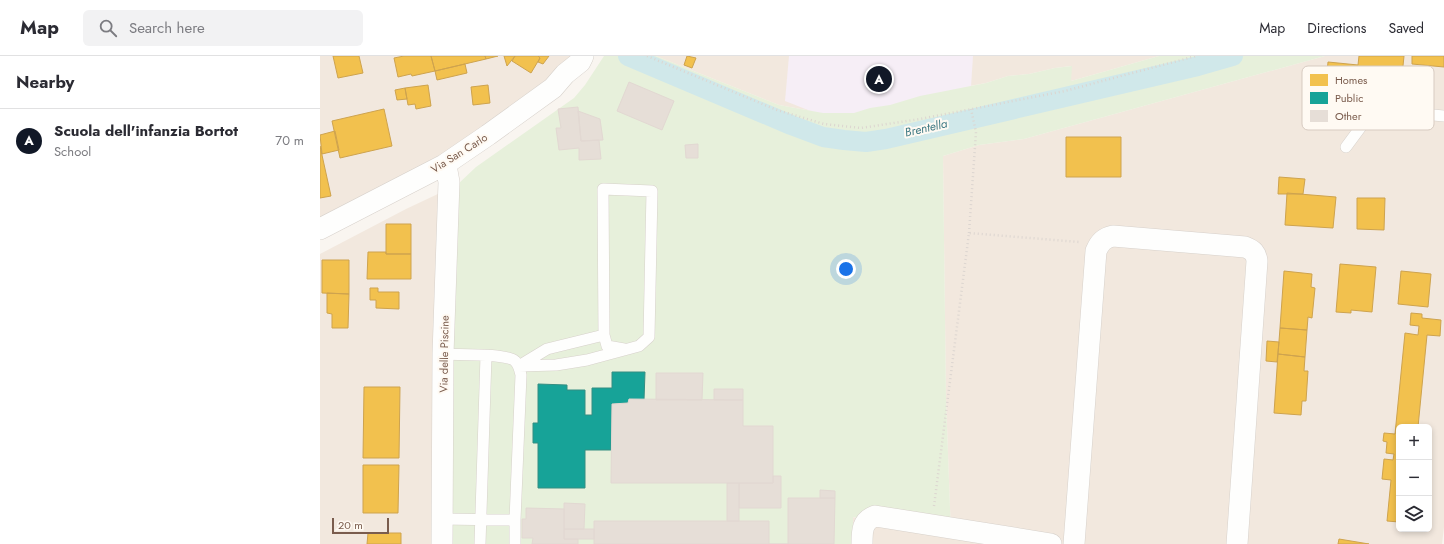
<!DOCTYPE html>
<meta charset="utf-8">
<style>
body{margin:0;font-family:Jost,sans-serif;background:#f2f2f3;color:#2b2b33}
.controls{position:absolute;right:12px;bottom:12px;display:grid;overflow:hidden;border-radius:6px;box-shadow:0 2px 6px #0003}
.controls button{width:36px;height:36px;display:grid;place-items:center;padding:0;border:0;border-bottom:1px solid #e1e1e2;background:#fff;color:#2b2b33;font:20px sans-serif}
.scale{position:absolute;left:12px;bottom:10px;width:57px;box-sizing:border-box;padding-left:4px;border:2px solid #7a5c4d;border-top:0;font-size:11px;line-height:14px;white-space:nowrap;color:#7a5c4d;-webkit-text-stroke:3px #fffaf3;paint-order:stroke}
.you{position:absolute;left:526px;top:213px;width:14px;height:14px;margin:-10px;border:3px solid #fff;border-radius:50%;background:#1a73e8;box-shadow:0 0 0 6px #1a73e833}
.badge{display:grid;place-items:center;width:26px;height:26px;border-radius:50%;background:#111827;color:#fff;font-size:13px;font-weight:700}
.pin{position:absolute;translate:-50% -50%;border:2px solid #fff;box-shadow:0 1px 4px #0006}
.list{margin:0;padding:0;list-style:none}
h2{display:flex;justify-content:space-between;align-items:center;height:52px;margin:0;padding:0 16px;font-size:17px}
h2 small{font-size:13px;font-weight:400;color:#7c7c81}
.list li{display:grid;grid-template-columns:26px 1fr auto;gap:12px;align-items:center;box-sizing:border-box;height:64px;padding:0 16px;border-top:1px solid #e1e1e2}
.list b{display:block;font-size:15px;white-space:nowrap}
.list p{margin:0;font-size:13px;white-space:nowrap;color:#7c7c81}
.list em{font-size:13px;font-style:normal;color:#7c7c81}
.icon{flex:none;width:22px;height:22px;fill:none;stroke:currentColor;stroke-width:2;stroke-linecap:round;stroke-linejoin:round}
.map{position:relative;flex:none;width:1124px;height:488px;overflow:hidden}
header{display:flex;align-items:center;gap:24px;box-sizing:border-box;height:56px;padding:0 20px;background:#fff;border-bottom:1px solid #e1e1e2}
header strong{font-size:19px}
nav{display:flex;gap:22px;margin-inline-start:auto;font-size:14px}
.search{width:280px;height:36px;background:#f2f2f3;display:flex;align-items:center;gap:10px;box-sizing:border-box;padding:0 14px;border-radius:6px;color:#7c7c81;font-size:15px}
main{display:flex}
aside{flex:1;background:#fff}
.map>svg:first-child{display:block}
.residential{fill:#f2e8de;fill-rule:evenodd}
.education{fill:#f6eef6}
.green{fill:#e7f0db}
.homes{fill:#f2c14e;stroke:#cea34e}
.public{fill:#17a398;stroke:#358e82}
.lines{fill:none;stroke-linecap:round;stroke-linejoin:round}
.canal{stroke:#d0e8ea;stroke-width:20}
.building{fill:#e6ded7;stroke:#e2d8d2}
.lane-casing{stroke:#d7d1cb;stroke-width:12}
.street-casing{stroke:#d7d1cb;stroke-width:22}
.path{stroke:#dcd5d0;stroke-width:2.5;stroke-dasharray:1 3;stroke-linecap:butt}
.lane{stroke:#fefefd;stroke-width:11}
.street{stroke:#fefefd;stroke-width:21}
.labels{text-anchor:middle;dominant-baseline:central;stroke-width:4;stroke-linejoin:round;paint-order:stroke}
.street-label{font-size:11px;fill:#7a5c4d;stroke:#fffaf3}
.water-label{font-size:12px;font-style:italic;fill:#437c86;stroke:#fffaf3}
.key{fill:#fffaf3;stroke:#d7cbc1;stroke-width:1}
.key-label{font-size:11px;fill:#7a5c4d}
</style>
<header>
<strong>Map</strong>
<div class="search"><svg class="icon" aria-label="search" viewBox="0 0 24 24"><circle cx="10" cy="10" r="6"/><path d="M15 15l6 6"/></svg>Search here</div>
<nav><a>Map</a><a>Directions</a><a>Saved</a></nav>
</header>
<main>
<aside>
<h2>Nearby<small></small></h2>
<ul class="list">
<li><span class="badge">A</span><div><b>Scuola dell'infanzia Bortot</b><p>School</p></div><em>70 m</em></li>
</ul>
</aside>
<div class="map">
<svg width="1124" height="488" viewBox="0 0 1124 488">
<rect width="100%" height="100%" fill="#f9f5f0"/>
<path class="residential" d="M0 0H251L242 12 137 90 0 166Z
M336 0H839L751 25V10L735 12 709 18 688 20 666 27 503 57 459 49Z
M1005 0H1124V471L1122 488H533L532 461 631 479 626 342 623 100 659 89 704 83ZM1079 371H1109V473H1079Z
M137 129 130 488H0V198L86 153Z"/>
<path class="education" d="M469 0H653L650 46 511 63 465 45Z"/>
<path class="green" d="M284 0H336L459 49 503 57H534L550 52 570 49 600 40 666 27 688 20 709 18 735 12 752 10 751 25 839 0H1005L704 83 659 89 623 100 626 342 631 479 533 461V488H130L132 293 137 129 156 111 254 42 265 29Z"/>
<path class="homes" d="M13 0H39L43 17 18 22Z
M84 0H111L115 15 92 20 91 18 78 21 74 2Z
M111 0H165L166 3 115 15Z
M165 0H178L166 3Z
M184 0H195L187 10Z
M195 0H218L220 2 211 17 192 5Z
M218 0H229L223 8 218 6 220 2Z
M367 0 376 2 372 12 364 9Z
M1039 0H1084L1082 20 1089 21 1087 47H1080V49L1036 47 1037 43 1005 40 1008 6 1038 9Z
M1092 0H1124V11L1092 8Z
M145 8 147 17 117 24 115 15Z
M108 29 111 50 96 53 95 48 88 49 85 32Z
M168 29 170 47 153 49 151 31Z
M85 32 87 43 77 44 75 34Z
M64 53 72 90 20 102 12 65Z
M15 75 19 94 2 98 0 79Z
M746 81H801V121H746Z
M0 90 11 140 0 142Z
M959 121 985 123 983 138H958Z
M967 137 1016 141 1013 172 965 169Z
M1037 142H1065L1064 174 1037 173Z
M66 168H91V198H66Z
M48 196H66V198H91V223H47Z
M2 204H29V238L2 237Z
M1020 208 1056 211 1052 256 1031 254V257L1016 256Z
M964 215 992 218 991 231 995 232 992 262 988 261 987 274 960 272Z
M1081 215 1111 218 1108 251 1078 248Z
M50 232H58V236H79V253L56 252V244H50Z
M7 237 29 238 28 272H12V258L7 257Z
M1091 257 1102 258V262L1121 264 1120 280 1107 279 1098 371H1079V466L1067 465 1071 424 1062 423 1064 403 1073 404 1074 398 1066 397 1067 386 1063 385 1064 377 1075 378 1085 277 1098 279 1099 270 1090 269Z
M960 272 987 274 985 301 958 298Z
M947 285 959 286 957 306 946 305Z
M958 298 985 301 984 315H988L986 345H982L981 359 954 357Z
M44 331H80L79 402H43Z
M43 409H79L78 457H43Z
M48 477H81V488H47Z
M1019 483 1049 488H1018Z"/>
<path class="public" d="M292 316H325L324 344 309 343 308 347 292 348 291 394H265V432H218V387H213V367H218V328L247 329V334H265V359H272V332H292Z"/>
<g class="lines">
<path class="canal" d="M308 0 471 69 503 81 524 84 546 86 566 83 878 10 913 0"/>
</g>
<path class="building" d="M309 26 354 45 342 74 297 55Z
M258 51 261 85 279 84 281 103 259 104V92L239 94 236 72H241L238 53Z
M258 55 280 63 283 84 261 85Z
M378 88V102H366L365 89Z
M336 317H383L382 344H336Z
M394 333H423V344H394Z
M309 343 423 344V370H453V427H291L292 348 308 347Z
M453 420H461V452H419V427H453Z
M407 427H419V465H407Z
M500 434 515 435V442H500Z
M468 442H515L514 488H449H468Z
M244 447 265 448 264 473H244Z
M206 452 244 453V483H258V488H212L213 482H202V463H206Z
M274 465H449V488H274Z
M244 473H274V483H244Z"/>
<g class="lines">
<defs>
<path id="lane" d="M1026 91 1043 68 1082 56 1124 60
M283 133 332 135 329 281 319 290 267 304 236 309 199 310 227 293 284 279Z
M284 279 287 290 304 293
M123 298C137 299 186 297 195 305 199 309 200 314 201 319L195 464V488
M122 463 195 464
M160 488 166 300"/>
<path id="street" d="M0 173 124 109 168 79 233 32 245 18 260 6 263 0
M122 488 123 298 129 126 127 115 124 109
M542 488C542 475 542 465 555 460L731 488
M754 488 776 195C780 186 784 182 793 180L925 191C933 194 936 197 937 205L917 488"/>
</defs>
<use href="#lane" class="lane-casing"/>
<use href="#street" class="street-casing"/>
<path class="path" d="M327 0 457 54 504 68 541 72 600 63 745 35 876 0
M649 177 656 76 651 53
M614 450 649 177 759 186"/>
<use href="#lane" class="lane"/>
<use href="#street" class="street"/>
</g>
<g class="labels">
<g class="street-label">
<text transform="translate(139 97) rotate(-32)">Via San Carlo</text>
<text transform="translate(124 298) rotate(-89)">Via delle Piscine</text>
</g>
<g class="water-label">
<text transform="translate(606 72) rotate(-13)">Brentella</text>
</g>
</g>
<rect x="982" y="10" width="132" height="64" rx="6" class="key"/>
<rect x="990" y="18" width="18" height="12" fill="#f2c14e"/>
<rect x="990" y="36" width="18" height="12" fill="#17a398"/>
<rect x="990" y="54" width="18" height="12" fill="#e6ded7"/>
<g class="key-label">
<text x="1015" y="28">Homes</text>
<text x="1015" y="46">Public</text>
<text x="1015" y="64">Other</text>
</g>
</svg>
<div class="controls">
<button>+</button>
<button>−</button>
<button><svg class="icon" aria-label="layers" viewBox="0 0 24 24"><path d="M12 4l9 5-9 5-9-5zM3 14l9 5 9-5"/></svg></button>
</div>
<div class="scale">20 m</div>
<div class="you"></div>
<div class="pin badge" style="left:559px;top:23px">A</div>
</div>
</main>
